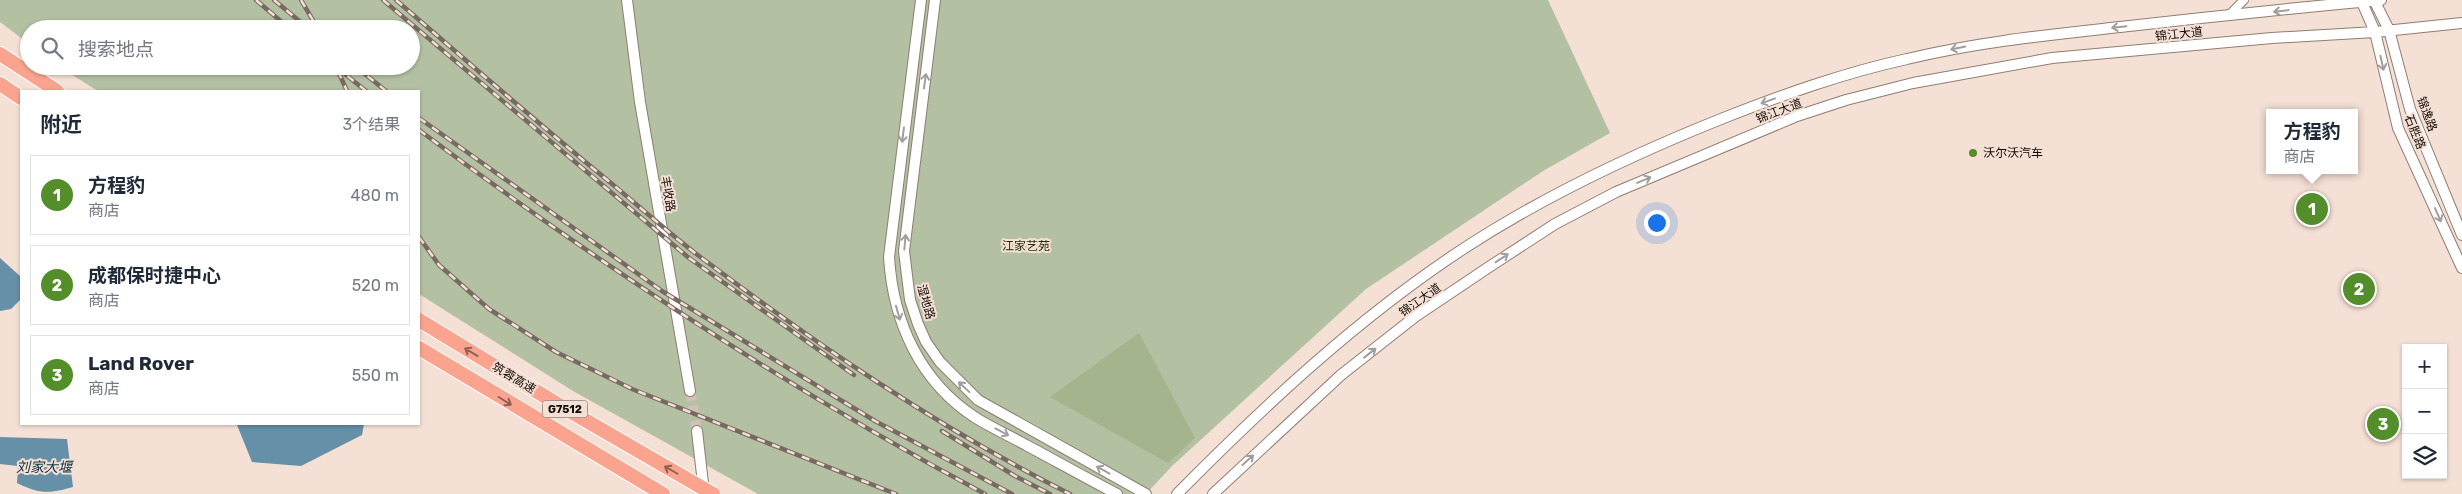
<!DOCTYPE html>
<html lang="zh">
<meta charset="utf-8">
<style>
body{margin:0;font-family:Rubik,"Noto Sans SC",sans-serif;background:#f6f6f7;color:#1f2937}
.controls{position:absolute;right:15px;bottom:15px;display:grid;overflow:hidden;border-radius:0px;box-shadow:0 1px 4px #0004}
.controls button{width:45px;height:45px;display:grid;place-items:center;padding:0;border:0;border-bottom:1px solid #e0e1e3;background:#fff;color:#1f2937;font:25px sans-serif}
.you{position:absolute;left:1656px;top:222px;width:18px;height:18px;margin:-12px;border:4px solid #fff;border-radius:50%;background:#1a73e8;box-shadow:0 0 0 8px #1a73e833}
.badge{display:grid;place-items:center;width:32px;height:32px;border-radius:50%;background:#548e2b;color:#fff;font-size:16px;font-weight:700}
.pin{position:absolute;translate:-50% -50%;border:2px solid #fff;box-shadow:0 1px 5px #0006}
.popup{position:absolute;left:2266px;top:109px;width:92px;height:65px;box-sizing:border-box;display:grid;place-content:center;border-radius:0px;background:#fff;filter:drop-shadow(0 1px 4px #0005);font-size:16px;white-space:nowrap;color:#747a83}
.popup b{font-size:19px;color:#1f2937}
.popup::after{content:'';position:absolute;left:50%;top:100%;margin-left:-10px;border:10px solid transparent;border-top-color:#fff}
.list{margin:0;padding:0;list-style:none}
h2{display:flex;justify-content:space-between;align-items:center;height:65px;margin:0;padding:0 20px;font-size:21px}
h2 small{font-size:16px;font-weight:400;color:#747a83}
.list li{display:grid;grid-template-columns:32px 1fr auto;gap:15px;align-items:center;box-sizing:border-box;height:80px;margin:0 10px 10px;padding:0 10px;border:1px solid #e0e1e3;border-radius:0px}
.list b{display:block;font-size:19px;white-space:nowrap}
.list p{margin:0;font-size:16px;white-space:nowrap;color:#747a83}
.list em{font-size:16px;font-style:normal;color:#747a83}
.icon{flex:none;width:28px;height:28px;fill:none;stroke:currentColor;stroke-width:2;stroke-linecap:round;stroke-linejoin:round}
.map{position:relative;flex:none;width:2462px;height:494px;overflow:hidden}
.search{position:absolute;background:#fff;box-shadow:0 1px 4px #0004;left:20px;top:20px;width:400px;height:55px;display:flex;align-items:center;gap:12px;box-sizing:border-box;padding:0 18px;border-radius:28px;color:#747a83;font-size:19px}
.panel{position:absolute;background:#fff;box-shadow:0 1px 4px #0004;left:20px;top:90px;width:400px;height:335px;border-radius:0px}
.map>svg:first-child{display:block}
.green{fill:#b3c0a2}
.forest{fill:#a4b48c}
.water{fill:#6590a7}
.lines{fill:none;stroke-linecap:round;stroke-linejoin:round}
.secondary-tunnel{stroke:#d3c0b6;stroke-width:10;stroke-dasharray:10 5;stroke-linecap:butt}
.street-casing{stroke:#8f7d72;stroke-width:10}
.secondary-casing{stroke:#8f7d72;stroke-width:12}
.highway-casing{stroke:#fff;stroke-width:16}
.street{stroke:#fff;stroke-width:8}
.secondary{stroke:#fff;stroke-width:10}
.highway{stroke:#faa490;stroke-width:14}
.rail-casing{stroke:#776a63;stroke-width:4.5}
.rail{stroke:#f5e0d5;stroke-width:2.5;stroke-dasharray:8;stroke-linecap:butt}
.highway-bridge-casing{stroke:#fff;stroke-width:16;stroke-linecap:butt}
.highway-bridge{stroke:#faa490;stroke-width:14}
.oneway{stroke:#a19e9d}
.oneway2{stroke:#926053}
.poi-dot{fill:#548e2b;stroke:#f5e0d5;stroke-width:2}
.labels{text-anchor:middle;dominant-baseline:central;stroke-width:4;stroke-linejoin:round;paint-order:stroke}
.shield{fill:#f5e0d5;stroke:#574c46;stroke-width:1}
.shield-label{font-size:11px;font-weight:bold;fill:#130d09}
.street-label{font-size:12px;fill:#130d09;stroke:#f5e0d5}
.poi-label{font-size:12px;fill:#130d09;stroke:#f5e0d5;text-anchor:start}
.park-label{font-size:12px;fill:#223103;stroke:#f5e0d5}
.water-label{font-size:14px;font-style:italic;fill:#0b3344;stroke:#f5e0d5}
</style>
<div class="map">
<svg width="2462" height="494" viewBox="0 0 2462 494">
<rect width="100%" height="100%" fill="#f5e0d5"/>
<path class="green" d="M0 0H1548L1610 133 1543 171 1366 289 1172 466 1146 494H758L573 391 419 294V91H98L58 66H411V29H29V44L0 22Z"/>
<path class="forest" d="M1139 333 1195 438 1168 463 1050 397Z"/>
<path class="water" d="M0 258 21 277 20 300 11 309 0 311Z
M364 424 362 435 301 466 252 462 237 425Z
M0 437 67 439 73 487C48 494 40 494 17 483L18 466 0 464Z"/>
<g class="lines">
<path class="secondary-tunnel" d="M690 391 697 431"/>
<defs>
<path id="street" d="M2228 16 2244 0"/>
<path id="secondary" d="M627 0 640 102 690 391
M921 0 889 257C893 322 920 382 976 418 992 428 1010 436 1026 445 1056 461 1086 478 1117 494
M935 0 904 251 910 300 918 324 926 342 940 362 978 400 1146 494
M2361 0 2375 32 2398 128 2462 268
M2374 0 2389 30 2410 109 2462 235
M697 431 704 492
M1177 494C1265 405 1358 318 1463 249 1544 196 1631 155 1721 119 1782 95 1843 73 1907 59 1977 42 2048 35 2120 27 2207 17 2294 8 2381 0
M1213 494 1341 375 1416 316 1489 267 1555 224 1616 192 1797 116 1846 100 1913 83 2052 58 2272 38 2375 32 2462 23"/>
<path id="highway" d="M0 54 57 91
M0 84 21 98
M419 348 663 494"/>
</defs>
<use href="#street" class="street-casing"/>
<use href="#secondary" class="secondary-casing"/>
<use href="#highway" class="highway-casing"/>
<use href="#street" class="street"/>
<use href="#secondary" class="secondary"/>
<use href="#highway" class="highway"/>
<defs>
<path id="rail" d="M256 0 290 29
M274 0 309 29
M301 0 318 29
M383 0 689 258 854 375
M396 0C469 63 542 127 617 188 643 210 668 232 695 253 813 342 937 427 1070 494
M335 66 366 91
M355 66 386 91
M338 71 347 91
M419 118 662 291 875 421 1012 494
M419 130C599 264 787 388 985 494
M419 237 439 265 489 309 556 352 632 389 896 494
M942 431 1015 476 1050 494"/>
</defs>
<use href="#rail" class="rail-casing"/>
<use href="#rail" class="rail"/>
<defs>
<path id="highway-bridge" d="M419 320 559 405 713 494"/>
</defs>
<use href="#highway-bridge" class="highway-bridge-casing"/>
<use href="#highway-bridge" class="highway-bridge"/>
</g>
<defs><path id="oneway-shaft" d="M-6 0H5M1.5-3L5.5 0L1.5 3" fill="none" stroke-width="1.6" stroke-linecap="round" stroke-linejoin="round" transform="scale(1.25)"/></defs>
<g class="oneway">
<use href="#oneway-shaft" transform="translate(2281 11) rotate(173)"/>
<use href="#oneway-shaft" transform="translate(2119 27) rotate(174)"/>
<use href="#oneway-shaft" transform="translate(1958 48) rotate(169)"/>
<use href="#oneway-shaft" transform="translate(2382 63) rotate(77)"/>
<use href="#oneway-shaft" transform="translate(925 81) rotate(-82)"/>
<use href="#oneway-shaft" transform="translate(1768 101) rotate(160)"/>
<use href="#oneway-shaft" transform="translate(903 135) rotate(97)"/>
<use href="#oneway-shaft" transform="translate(1644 180) rotate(-23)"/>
<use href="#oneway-shaft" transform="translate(2438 215) rotate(66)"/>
<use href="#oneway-shaft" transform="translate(905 242) rotate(-85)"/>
<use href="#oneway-shaft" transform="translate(1502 258) rotate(-33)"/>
<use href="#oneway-shaft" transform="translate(898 313) rotate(74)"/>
<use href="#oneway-shaft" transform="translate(1370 353) rotate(-38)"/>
<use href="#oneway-shaft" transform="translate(964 387) rotate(-137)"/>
<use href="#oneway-shaft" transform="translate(1002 432) rotate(28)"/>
<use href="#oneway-shaft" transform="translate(1248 460) rotate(-42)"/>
<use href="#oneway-shaft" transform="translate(1103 470) rotate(-151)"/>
</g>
<g class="oneway2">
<use href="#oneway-shaft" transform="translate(471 352) rotate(-149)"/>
<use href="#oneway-shaft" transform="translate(505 401) rotate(32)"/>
<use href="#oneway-shaft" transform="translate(671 470) rotate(-150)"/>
</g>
<circle class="poi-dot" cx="1973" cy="153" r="5"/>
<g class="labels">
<rect class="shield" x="542.5" y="400.5" width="45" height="17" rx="4"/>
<g class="shield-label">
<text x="565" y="409">G7512</text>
</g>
<g class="street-label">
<text transform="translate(2179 34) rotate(-6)">锦江大道</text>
<text transform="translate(1779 111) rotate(-21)">锦江大道</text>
<text transform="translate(2427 114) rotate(70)">锦逸路</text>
<text transform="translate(2415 132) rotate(68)">石胜路</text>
<text transform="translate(668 194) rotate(80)">丰收路</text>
<text transform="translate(1420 300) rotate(-35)">锦江大道</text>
<text transform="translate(926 302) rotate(74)">湿地路</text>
<text transform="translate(514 378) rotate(31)">筑蓉高速</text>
</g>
<g class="poi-label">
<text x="1983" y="153">沃尔沃汽车</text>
</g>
<g class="park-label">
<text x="1026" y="246">江家艺苑</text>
</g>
<g class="water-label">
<text x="44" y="467">刘家大堰</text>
</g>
</g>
</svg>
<div class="controls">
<button>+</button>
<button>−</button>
<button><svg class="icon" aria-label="layers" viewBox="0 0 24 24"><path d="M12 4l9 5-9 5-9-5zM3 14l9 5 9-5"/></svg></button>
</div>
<div class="you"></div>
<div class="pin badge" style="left:2312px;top:209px">1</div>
<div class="popup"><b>方程豹</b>商店</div>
<div class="pin badge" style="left:2359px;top:289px">2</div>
<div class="pin badge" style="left:2383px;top:424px">3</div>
<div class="search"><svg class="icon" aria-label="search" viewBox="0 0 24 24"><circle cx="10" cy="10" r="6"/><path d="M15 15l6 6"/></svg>搜索地点</div>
<section class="panel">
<h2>附近<small>3个结果</small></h2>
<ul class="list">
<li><span class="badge">1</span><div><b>方程豹</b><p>商店</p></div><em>480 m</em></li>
<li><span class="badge">2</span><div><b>成都保时捷中心</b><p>商店</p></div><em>520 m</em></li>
<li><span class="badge">3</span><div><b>Land Rover</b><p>商店</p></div><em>550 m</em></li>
</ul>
</section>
</div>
